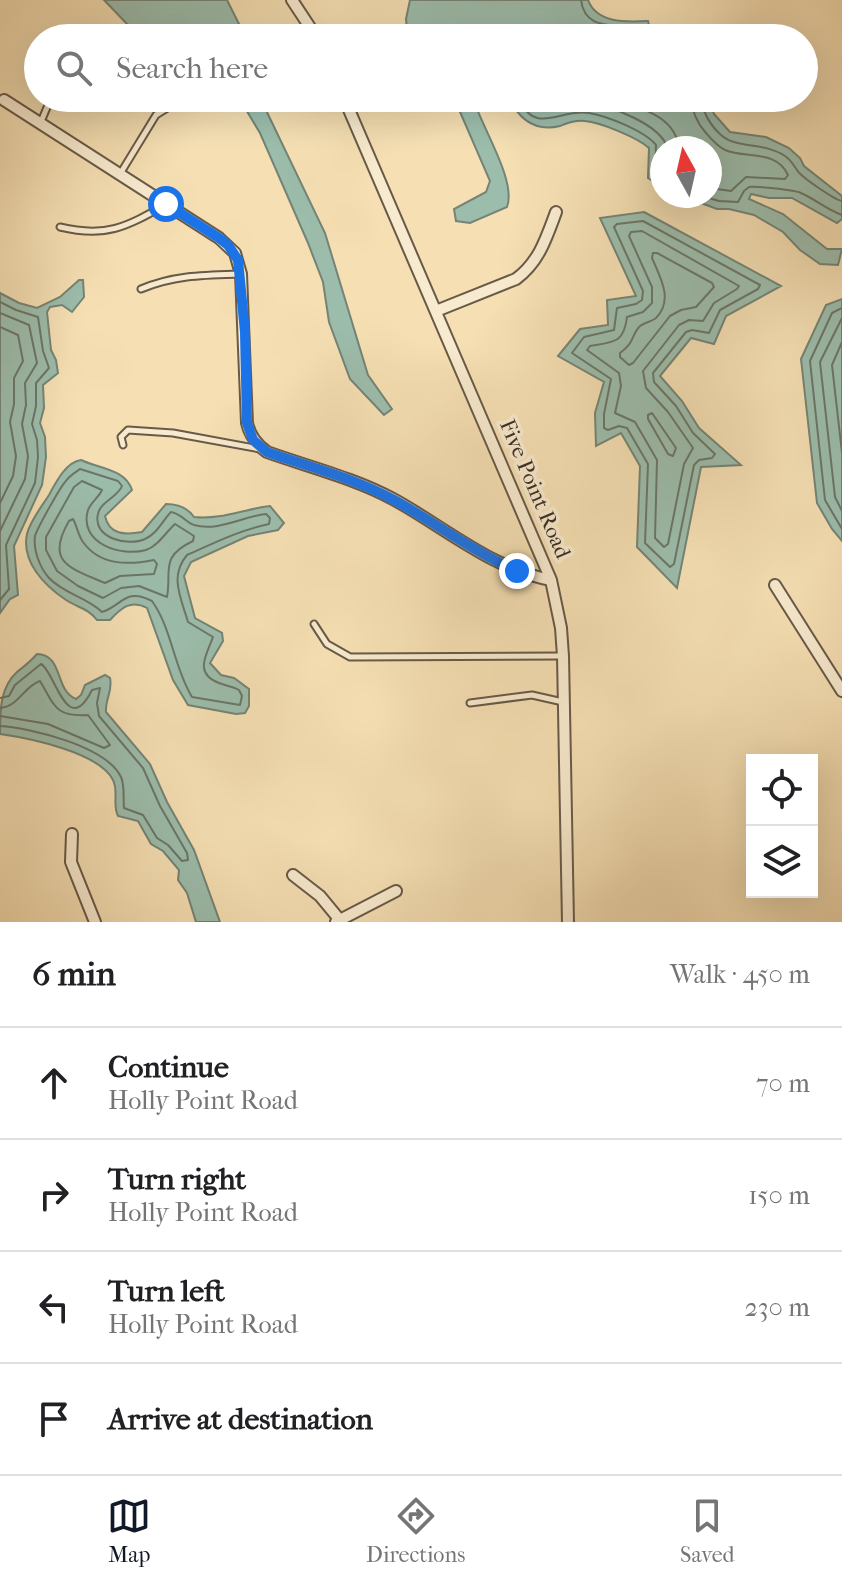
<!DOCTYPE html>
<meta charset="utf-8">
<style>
body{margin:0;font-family:"IM FELL French Canon",serif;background:#f6f6f6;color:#202124}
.controls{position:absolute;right:24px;bottom:24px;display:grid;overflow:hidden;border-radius:0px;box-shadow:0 8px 32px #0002}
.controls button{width:72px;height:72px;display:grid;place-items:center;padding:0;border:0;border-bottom:2px solid #e0e0e0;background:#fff;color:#202124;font:40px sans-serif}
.compass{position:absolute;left:650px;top:136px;width:72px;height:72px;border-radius:50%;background:#fff;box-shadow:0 8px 32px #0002;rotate:352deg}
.stop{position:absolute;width:24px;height:24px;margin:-18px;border:6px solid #1a73e8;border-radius:50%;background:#fff}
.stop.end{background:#1a73e8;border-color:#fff;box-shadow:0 2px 8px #0008}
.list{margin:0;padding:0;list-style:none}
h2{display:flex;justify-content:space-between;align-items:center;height:104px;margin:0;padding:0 32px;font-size:34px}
h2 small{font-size:26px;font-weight:400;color:#757577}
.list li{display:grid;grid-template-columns:52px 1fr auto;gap:24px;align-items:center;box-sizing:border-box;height:112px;padding:0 32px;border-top:2px solid #e0e0e0}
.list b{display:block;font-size:30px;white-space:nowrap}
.list p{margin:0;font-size:26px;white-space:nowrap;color:#757577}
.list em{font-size:26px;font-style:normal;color:#757577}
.icon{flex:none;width:44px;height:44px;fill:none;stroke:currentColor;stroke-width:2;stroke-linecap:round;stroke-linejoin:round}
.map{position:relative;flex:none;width:842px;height:922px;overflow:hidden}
.search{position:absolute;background:#fff;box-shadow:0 8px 32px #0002;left:24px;right:24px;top:24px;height:88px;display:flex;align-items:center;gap:20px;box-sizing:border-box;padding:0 28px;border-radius:44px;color:#757577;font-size:30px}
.sheet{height:552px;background:#fff}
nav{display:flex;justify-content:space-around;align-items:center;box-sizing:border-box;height:112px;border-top:2px solid #e0e0e0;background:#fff;font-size:22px;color:#757577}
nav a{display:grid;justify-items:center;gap:4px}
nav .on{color:#111827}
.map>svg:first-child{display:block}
.water{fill:#9cbdac;stroke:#748476;stroke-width:2}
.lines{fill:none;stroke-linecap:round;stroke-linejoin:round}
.shore{stroke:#6a7668;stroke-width:2}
.lane-casing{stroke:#685a48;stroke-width:9}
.street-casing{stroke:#685a48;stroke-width:14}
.lane{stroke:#f8eace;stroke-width:5}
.street{stroke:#f8eace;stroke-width:10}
.route{stroke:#1a73e8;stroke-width:10}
.labels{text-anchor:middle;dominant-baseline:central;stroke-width:7;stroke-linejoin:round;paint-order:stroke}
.street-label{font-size:22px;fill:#392e25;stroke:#f8eace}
</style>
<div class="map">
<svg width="842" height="922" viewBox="0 0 842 922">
<rect width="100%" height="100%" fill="#f5dfb3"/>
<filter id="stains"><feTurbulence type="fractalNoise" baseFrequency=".0025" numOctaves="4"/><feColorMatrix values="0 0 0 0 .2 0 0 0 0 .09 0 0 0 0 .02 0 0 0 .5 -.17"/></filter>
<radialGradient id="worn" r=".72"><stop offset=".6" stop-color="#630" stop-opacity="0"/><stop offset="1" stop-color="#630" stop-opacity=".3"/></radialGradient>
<path class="water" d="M104 0H227L246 38H131L129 26Z
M410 0H588C597 24 627 22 648 21L650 29 665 38H408L406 19Z
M239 98C250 98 262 95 269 105L265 108 325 233 368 375 392 409 384 415 350 379 329 322 323 282 308 243 260 133Z
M454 98H473C481 126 517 181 507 207L470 223 456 221 454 209 486 192 490 181Z
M509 98H708L714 114 730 132 766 137 789 148 800 158 804 166 842 196V219L837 223 792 198H769L751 194 749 199 783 214 827 249H842L838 265 820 264 800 250 783 232 754 215 729 209H717L682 196H710V148H662V187L648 178 649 148C638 138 600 122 585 121 575 120 568 123 560 126 535 132 519 119 509 98Z
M644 212 781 286 726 316 714 344 691 338 660 376 682 401 699 428 741 465 701 467 677 588 637 547 640 466 621 433 596 446 595 413 604 382 558 356 580 329 608 325 607 300 636 296 600 218Z
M79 280H83L84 297 72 312 62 305 50 307 47 312 51 350 56 360 58 373 43 385 44 408 40 423 45 437 46 457 42 485 14 546 18 595 10 599 0 613V293L19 303 37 308 60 297Z
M842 299V541L832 529 817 503 801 359 826 305Z
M81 460C100 469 125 469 132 490L105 516C109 535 125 535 142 532L166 504C178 504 187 507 194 517 221 520 244 509 270 506L284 523 278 530 248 536 191 562 184 576 195 618 222 633 223 641 210 663 221 675 234 678 249 689V706L245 713 236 714 188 705 173 680 147 608C131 599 121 608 110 620H97C88 608 78 608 66 600 45 586 21 562 27 534 30 521 42 506 49 495 56 482 66 462 81 460Z
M37 654C64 655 54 690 76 699L81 695 85 685 105 675 110 678C113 691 105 699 106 712L150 764 167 802 194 850 220 922H196L187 893 178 880 179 870 163 851 151 844 138 821 118 816C112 804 119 792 113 780 99 752 28 738 0 734 0 711 0 687 17 672 26 665 30 662 37 654Z"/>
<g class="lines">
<path class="shore" d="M581 0C585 33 618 22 639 29 640 30 648 37 649 38
M518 98C536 137 560 108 589 113 607 116 645 131 656 145L655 173 662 178
M529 98 533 105C553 113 568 100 589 103 610 105 663 126 667 148
M613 98C639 108 675 115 679 148
M691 98C692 111 697 123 706 133 712 140 717 146 725 150 746 159 776 149 788 175L785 179 746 177 731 191 710 188
M701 98C703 113 710 125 721 135 736 149 765 142 785 156 791 160 793 164 797 170 801 177 835 200 842 201
M702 196 719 201 738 202 744 191 749 187C757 186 795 190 801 193 815 199 827 210 842 215
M643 221 760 285 758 289 720 310 709 333 692 330 686 332 653 373 654 382 676 406 693 433 715 454 712 458 699 460 694 465 674 564 670 567 645 543 648 464 627 428 619 426 608 430 604 428V414L611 379 572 353 584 337 614 330 617 308 636 304 642 300 643 291 614 227 617 224Z
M642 231 739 286 737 289 714 303 703 321 689 320 679 325 643 371 646 388 668 412 693 448 684 464 668 544 664 547 655 538 657 460 635 422 615 413 621 386 619 373 587 350 590 346C614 342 624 343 627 317L643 312 652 303V287L629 236 631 232Z
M653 253H657L712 283 714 287 696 307 681 310 670 316 633 363 629 365 620 357V353C635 342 631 336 639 327 642 323 651 322 656 318 674 300 660 277 652 258Z
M0 302 16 310 38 317 43 351 49 368 36 383V406L32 424 37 440 38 457 35 483 6 545 9 589 0 600
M842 308 832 313 810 361 825 500 842 529
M0 313 29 325 37 363 25 383 26 405 22 424 28 456 25 479 0 531
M842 318 820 362 835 497 842 511
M0 327 18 335 23 361 14 378V404L10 422 16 456 13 476 0 503
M842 342 832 365 842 453
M652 413 676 448 673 456 668 454 648 419V415Z
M80 469 118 481 122 486C118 497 100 502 98 514 92 538 128 547 145 539 156 535 163 520 171 512 182 514 185 522 194 525 218 532 244 516 266 514L270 518 269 524C240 530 214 543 187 555 169 576 181 598 188 622L213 637C207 654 193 673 219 683 226 686 232 686 239 690L242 696 240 705 192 697C174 668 172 629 152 601 125 587 122 606 102 612 87 597 64 594 49 578 40 568 33 550 35 536 37 529 60 487 66 481 69 476 76 472 80 469Z
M82 481 102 490C99 497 91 502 88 510 78 544 122 557 146 550 158 546 166 532 175 524L194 536 193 541C159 557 172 571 167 597L139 586 121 588 103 598 78 586 57 571 46 550V537L74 487Z
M73 519C77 526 78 535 83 542 100 566 129 565 154 560L157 564 154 574 120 576 105 583C69 568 45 562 69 521Z
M0 698 9 696 15 685 41 664C55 671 67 740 92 690L100 688 97 703 99 716 143 768 160 806 187 853 188 860 182 861 168 845 157 838 143 815 124 808C123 798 125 786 121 777 106 746 31 728 0 726
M0 708C18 707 23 687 40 681 55 706 55 717 88 715L110 745 104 748 48 724 0 716"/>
<defs>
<path id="lane" d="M40 124 51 98
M120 174 156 115 169 107 204 98
M60 227C106 238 126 227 165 205
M141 289C174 275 205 275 240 274
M123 445 121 437 128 430 173 433 260 449
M314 624 327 644 350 657 562 656
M470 703 532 695 563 702"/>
<path id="street" d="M292 0 317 38
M344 98 551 580 561 628 563 656 568 922
M4 100 219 238 235 253 241 274 247 423C250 436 256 444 267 452 309 467 354 478 393 499 446 528 492 569 551 580
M436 311 516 279C539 262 546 239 556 212
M775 585 842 691
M72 834 71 862 95 922
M293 875 320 896 339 919
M336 922 396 891"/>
</defs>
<use href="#lane" class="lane-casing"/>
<use href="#street" class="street-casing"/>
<use href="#lane" class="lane"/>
<use href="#street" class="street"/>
</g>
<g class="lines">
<path class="route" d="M166 204 219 238 228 245 238 260 245 332 247 423 253 440 267 452C309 467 354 478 394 500 436 523 474 552 517 571"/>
</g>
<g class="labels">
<g class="street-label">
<text transform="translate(535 489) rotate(67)">Five Point Road</text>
</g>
</g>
<rect width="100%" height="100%" filter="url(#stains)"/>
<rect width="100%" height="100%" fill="url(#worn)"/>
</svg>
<div class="controls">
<button><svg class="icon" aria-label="locate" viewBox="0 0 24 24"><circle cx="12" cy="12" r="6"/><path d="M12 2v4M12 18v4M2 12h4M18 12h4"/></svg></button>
<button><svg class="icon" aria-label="layers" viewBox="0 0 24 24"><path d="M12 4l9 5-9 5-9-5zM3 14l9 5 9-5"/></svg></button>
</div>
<svg class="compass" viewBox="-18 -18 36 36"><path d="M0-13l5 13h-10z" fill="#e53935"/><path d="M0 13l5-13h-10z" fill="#757577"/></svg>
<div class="stop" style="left:166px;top:204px"></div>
<div class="stop end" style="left:517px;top:571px"></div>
<div class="search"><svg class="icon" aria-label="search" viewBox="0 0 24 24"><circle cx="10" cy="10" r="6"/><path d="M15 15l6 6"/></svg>Search here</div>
</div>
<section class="sheet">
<h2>6 min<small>Walk · 450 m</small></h2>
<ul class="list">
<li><svg class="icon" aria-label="ahead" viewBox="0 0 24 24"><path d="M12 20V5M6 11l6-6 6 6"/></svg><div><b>Continue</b><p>Holly Point Road</p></div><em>70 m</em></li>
<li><svg class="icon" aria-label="right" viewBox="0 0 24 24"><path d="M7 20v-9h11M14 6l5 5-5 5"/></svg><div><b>Turn right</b><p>Holly Point Road</p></div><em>150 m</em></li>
<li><svg class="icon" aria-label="left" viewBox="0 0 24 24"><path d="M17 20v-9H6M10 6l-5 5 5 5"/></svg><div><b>Turn left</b><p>Holly Point Road</p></div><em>230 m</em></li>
<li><svg class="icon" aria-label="arrive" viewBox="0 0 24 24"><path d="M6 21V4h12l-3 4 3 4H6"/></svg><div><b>Arrive at destination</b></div></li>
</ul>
</section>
<nav>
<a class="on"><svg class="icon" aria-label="map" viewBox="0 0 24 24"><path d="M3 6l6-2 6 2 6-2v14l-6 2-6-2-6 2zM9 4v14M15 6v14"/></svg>Map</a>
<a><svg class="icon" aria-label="directions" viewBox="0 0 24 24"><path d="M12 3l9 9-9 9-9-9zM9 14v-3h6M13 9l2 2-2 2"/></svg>Directions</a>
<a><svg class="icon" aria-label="saved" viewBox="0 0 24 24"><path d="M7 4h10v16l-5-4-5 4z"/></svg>Saved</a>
</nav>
